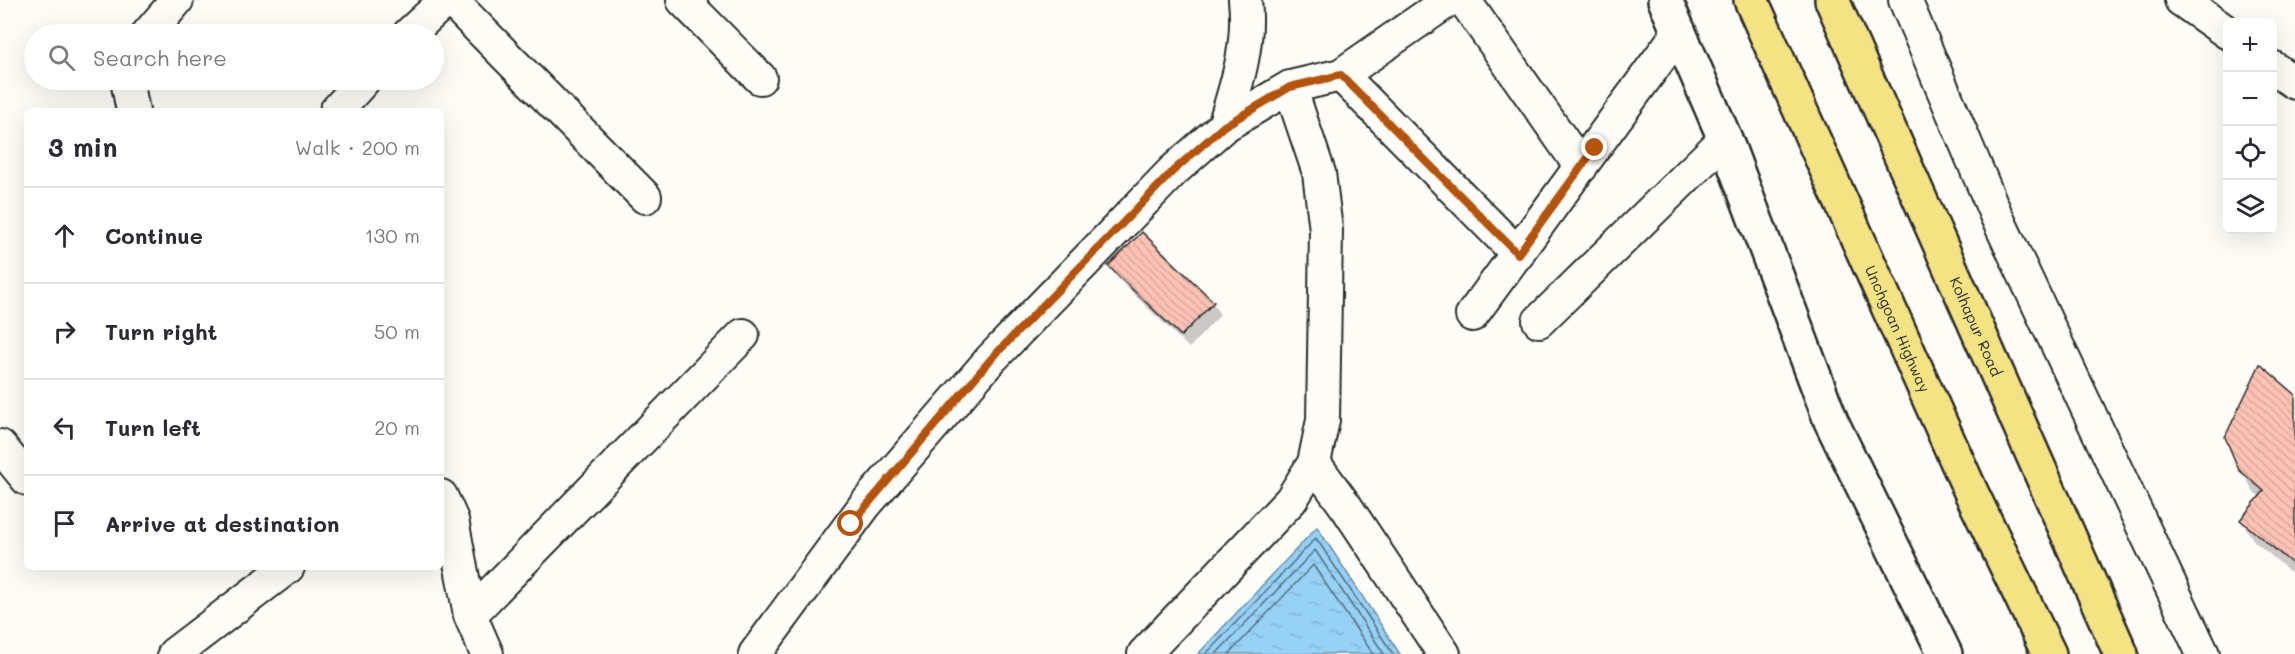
<!DOCTYPE html>
<meta charset="utf-8">
<style>
body{margin:0;font-family:Mali,sans-serif;background:#f7f7f7;color:#2b2b33}
.controls{position:absolute;right:18px;top:18px;display:grid;overflow:hidden;border-radius:9px;box-shadow:0 6px 24px #0002}
.controls button{width:54px;height:54px;display:grid;place-items:center;padding:0;border:0;border-bottom:2px solid #e1e1e2;background:#fff;color:#2b2b33;font:30px sans-serif}
.stop{position:absolute;width:18px;height:18px;margin:-14px;border:4px solid #b45309;border-radius:50%;background:#fff}
.stop.end{background:#b45309;border-color:#fff;box-shadow:0 2px 6px #0008}
.list{margin:0;padding:0;list-style:none}
h2{display:flex;justify-content:space-between;align-items:center;height:78px;margin:0;padding:0 24px;font-size:26px}
h2 small{font-size:20px;font-weight:400;color:#7c7c81}
.list li{display:grid;grid-template-columns:39px 1fr auto;gap:18px;align-items:center;box-sizing:border-box;height:96px;padding:0 24px;border-top:2px solid #e1e1e2}
.list b{display:block;font-size:22px;white-space:nowrap}
.list em{font-size:20px;font-style:normal;color:#7c7c81}
.icon{flex:none;width:33px;height:33px;fill:none;stroke:currentColor;stroke-width:2;stroke-linecap:round;stroke-linejoin:round}
.map{position:relative;flex:none;width:2295px;height:654px;overflow:hidden}
.search{position:absolute;background:#fff;box-shadow:0 6px 24px #0002;left:24px;top:24px;width:420px;height:66px;display:flex;align-items:center;gap:15px;box-sizing:border-box;padding:0 21px;border-radius:33px;color:#7c7c81;font-size:22px}
.panel{position:absolute;background:#fff;box-shadow:0 6px 24px #0002;left:24px;top:108px;width:420px;height:462px;border-radius:9px}
.map>svg:first-child{display:block}
.water{fill:url(#water-ripples);stroke:#6b8fa5;stroke-width:1.5}
.shadow{fill:#0003}
.lines{fill:none;stroke-linecap:round;stroke-linejoin:round}
.shore{stroke:#566d7c;stroke-width:1.5}
.building{fill:url(#building-back-hatch);stroke:#2b2b2b;stroke-width:1.5}
.street-casing{stroke:#2b2b2b;stroke-width:36}
.secondary-casing{stroke:#2b2b2b;stroke-width:38}
.highway-casing{stroke:#2b2b2b;stroke-width:38}
.street{stroke:#fdfcf7;stroke-width:32}
.secondary{stroke:#fdfcf7;stroke-width:33}
.highway{stroke:#f4e382;stroke-width:33}
.route{stroke:#b45309;stroke-width:8}
.labels{text-anchor:middle;dominant-baseline:central;stroke-width:5;stroke-linejoin:round;paint-order:stroke}
.street-label{font-size:15px;fill:#2b2b2b;stroke:#fdfcf7}
</style>
<div class="map">
<svg width="2295" height="654" viewBox="0 0 2295 654">
<defs>
<pattern id="water-ripples" width="26" height="14" patternUnits="userSpaceOnUse" patternTransform="scale(1.5)"><rect width="26" height="14" fill="#96d1f6"/><path d="M2 4q2-2 4 0t4 0M15 11q2-2 4 0t4 0" fill="none" stroke="#81b4d3"/></pattern>
<pattern id="building-back-hatch" width="6" height="6" patternUnits="userSpaceOnUse" patternTransform="scale(1.5)"><rect width="6" height="6" fill="#fcc2b4"/><path d="M-1 5l2 2M0 0l6 6M5-1l2 2" fill="none" stroke="#d8a79b"/></pattern>
</defs>
<rect width="100%" height="100%" fill="#fdfcf7"/>
<filter id="ink" filterUnits="userSpaceOnUse"><feTurbulence type="fractalNoise" baseFrequency=".0167" numOctaves="2"/><feDisplacementMap in="SourceGraphic" scale="12" xChannelSelector="R" yChannelSelector="G"/><feConvolveMatrix kernelMatrix="1 2 1 2 8 2 1 2 1" color-interpolation-filters="sRGB"/></filter>
<g filter="url(#ink)">
<path class="water" d="M1317 527 1400 654H1198Z"/>
<path class="shadow" d="M1110 266 1213 303 1220 315 1189 348 1117 278Z
M2295 396V576L2254 541 2241 520 2260 497 2253 491 2241 469Z"/>
<g class="lines">
<path class="shore" d="M1206 654 1316 538 1393 654
M1216 654 1315 550 1384 654
M1229 654 1313 565 1373 654"/>
</g>
<path class="building" d="M1142 232 1214 302 1181 336 1108 266Z
M2260 364 2295 394V566L2240 520 2264 491 2239 470 2225 437Z"/>
<g class="lines">
<defs>
<path id="street" d="M451 0 645 197
M683 0 760 78
M1464 0 1581 167
M1905 0 1996 215 2203 654
M2181 0 2228 33
M148 34 177 0
M409 34 446 0
M2272 67 2295 83
M1341 75 1518 254
M127 80 133 111
M336 111 364 80
M1224 126C1237 83 1250 46 1245 0
M1472 315 1679 32
M1539 321 1725 139
M0 446 27 479
M1314 463 1347 508 1444 654
M441 496 452 520 470 615 487 654
M470 615 743 335
M174 654 288 567
M755 654 865 505 991 359 1173 171 1224 126 1290 87 1341 75 1449 0
M1144 654 1291 500 1314 463 1323 420 1326 230 1319 173 1290 87"/>
<path id="secondary" d="M1665 0 1725 139 1831 421 1945 654"/>
<g id="highway">
<path id="s1" d="M1751 0 1971 492 2049 654"/>
<path id="s2" d="M1832 0 2121 654"/>
</g>
</defs>
<use href="#street" class="street-casing"/>
<use href="#secondary" class="secondary-casing"/>
<use href="#highway" class="highway-casing"/>
<use href="#street" class="street"/>
<use href="#secondary" class="secondary"/>
<use href="#highway" class="highway"/>
</g>
</g>
<g class="lines" filter="url(#ink)">
<path class="route" d="M851 524 991 359 1173 171 1224 126 1290 87 1341 75 1518 254 1595 148"/>
</g>
<g class="labels">
<g class="street-label">
<text stroke="none"><textPath href="#s2" startOffset="357">Kolhapur Road</textPath></text>
<text stroke="none"><textPath href="#s1" startOffset="360">Unchgoan Highway</textPath></text>
</g>
</g>
</svg>
<div class="controls">
<button>+</button>
<button>−</button>
<button><svg class="icon" aria-label="locate" viewBox="0 0 24 24"><circle cx="12" cy="12" r="6"/><path d="M12 2v4M12 18v4M2 12h4M18 12h4"/></svg></button>
<button><svg class="icon" aria-label="layers" viewBox="0 0 24 24"><path d="M12 4l9 5-9 5-9-5zM3 14l9 5 9-5"/></svg></button>
</div>
<div class="stop" style="left:851px;top:524px"></div>
<div class="stop end" style="left:1595px;top:148px"></div>
<div class="search"><svg class="icon" aria-label="search" viewBox="0 0 24 24"><circle cx="10" cy="10" r="6"/><path d="M15 15l6 6"/></svg>Search here</div>
<section class="panel">
<h2>3 min<small>Walk · 200 m</small></h2>
<ul class="list">
<li><svg class="icon" aria-label="ahead" viewBox="0 0 24 24"><path d="M12 20V5M6 11l6-6 6 6"/></svg><div><b>Continue</b></div><em>130 m</em></li>
<li><svg class="icon" aria-label="right" viewBox="0 0 24 24"><path d="M7 20v-9h11M14 6l5 5-5 5"/></svg><div><b>Turn right</b></div><em>50 m</em></li>
<li><svg class="icon" aria-label="left" viewBox="0 0 24 24"><path d="M17 20v-9H6M10 6l-5 5 5 5"/></svg><div><b>Turn left</b></div><em>20 m</em></li>
<li><svg class="icon" aria-label="arrive" viewBox="0 0 24 24"><path d="M6 21V4h12l-3 4 3 4H6"/></svg><div><b>Arrive at destination</b></div></li>
</ul>
</section>
</div>
